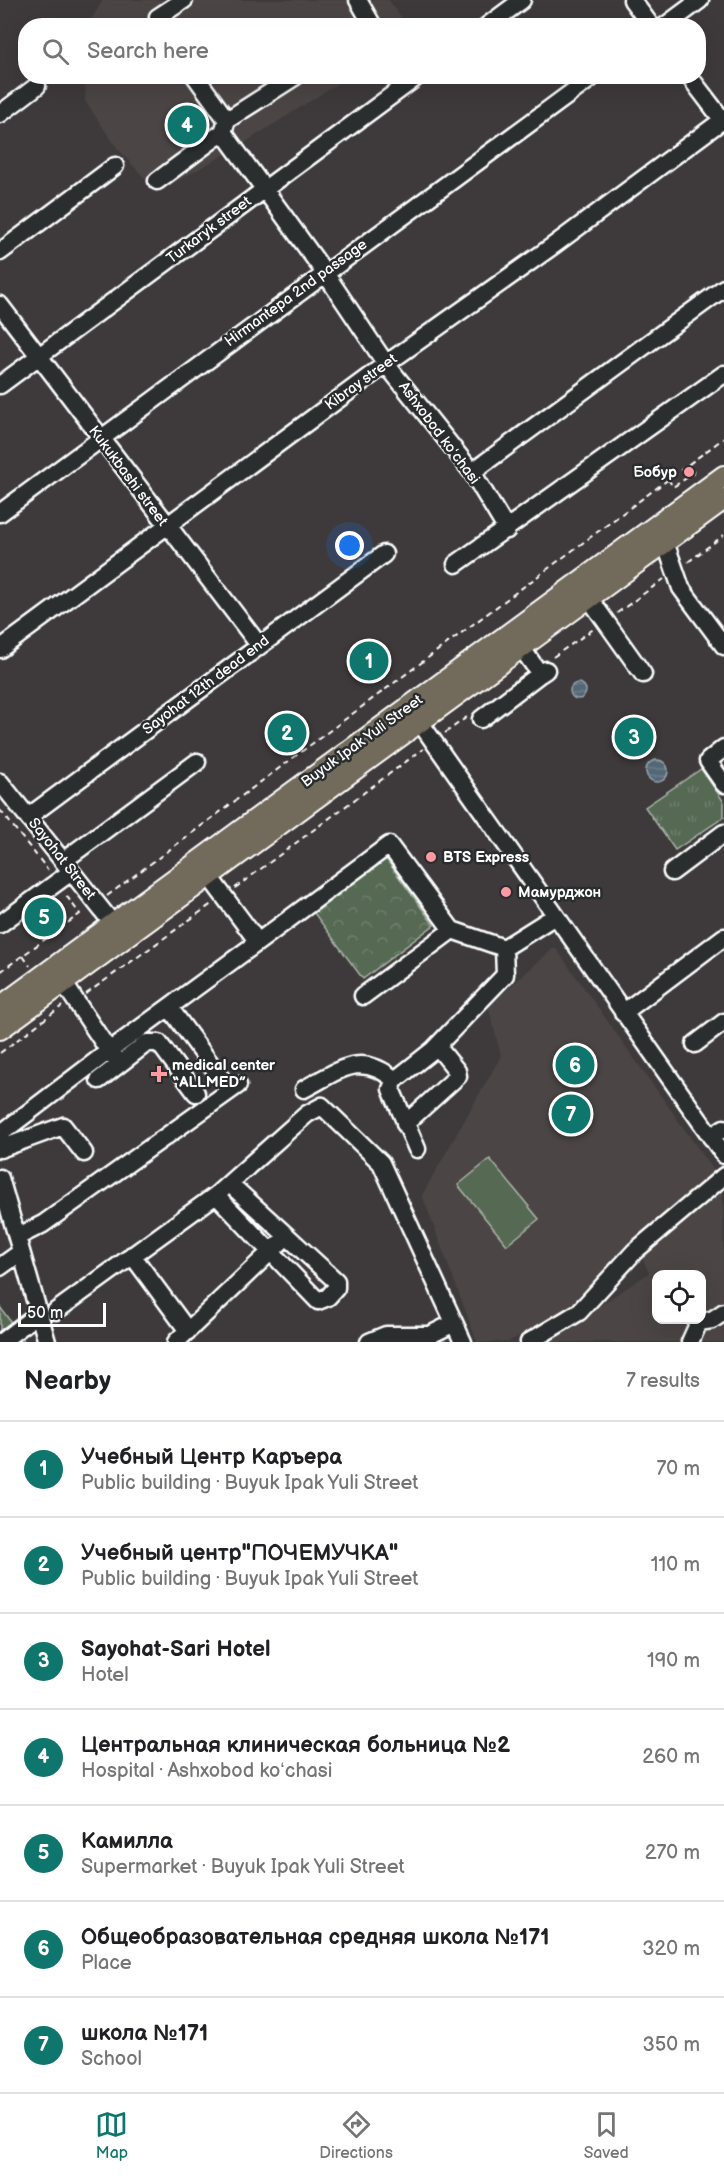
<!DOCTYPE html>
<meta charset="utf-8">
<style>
body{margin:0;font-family:"Balsamiq Sans",sans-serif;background:#f2f2f2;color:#202124}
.controls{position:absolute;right:18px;bottom:18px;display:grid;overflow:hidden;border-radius:12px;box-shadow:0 6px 24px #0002}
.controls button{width:54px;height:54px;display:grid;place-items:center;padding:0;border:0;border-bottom:2px solid #e0e0e0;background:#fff;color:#202124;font:30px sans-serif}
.scale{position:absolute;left:18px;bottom:15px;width:88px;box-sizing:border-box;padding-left:6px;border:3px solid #fff;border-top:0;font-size:16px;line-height:21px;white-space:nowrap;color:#fff;-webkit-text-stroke:4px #2a2d2e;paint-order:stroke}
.you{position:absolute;left:350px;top:546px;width:21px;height:21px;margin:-15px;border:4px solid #fff;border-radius:50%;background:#1a73e8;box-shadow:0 0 0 9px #1a73e833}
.badge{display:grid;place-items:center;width:39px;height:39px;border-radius:50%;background:#0f766e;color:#fff;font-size:20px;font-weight:700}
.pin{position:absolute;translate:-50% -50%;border:3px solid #fff;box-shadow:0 2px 6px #0006}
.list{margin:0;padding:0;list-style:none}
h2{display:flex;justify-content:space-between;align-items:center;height:78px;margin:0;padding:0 24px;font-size:26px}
h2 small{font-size:20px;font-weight:400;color:#757577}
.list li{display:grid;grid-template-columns:39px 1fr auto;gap:18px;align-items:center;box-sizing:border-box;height:96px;padding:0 24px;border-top:2px solid #e0e0e0}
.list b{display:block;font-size:22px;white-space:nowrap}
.list p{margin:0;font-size:20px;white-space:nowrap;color:#757577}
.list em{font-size:20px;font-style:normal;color:#757577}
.icon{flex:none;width:33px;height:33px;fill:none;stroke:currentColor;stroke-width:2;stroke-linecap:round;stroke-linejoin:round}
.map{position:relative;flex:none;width:724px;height:1342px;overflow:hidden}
.search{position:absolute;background:#fff;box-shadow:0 6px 24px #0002;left:18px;right:18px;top:18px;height:66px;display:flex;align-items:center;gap:15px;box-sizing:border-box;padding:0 21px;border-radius:24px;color:#757577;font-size:22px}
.sheet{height:750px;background:#fff}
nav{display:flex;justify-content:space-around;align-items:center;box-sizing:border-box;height:84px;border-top:2px solid #e0e0e0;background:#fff;font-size:16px;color:#757577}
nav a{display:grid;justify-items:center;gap:3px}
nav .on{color:#0f766e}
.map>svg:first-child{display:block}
.built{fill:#4c4444;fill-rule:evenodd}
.grass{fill:url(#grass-tufts);stroke:#aab4a9;stroke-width:1.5}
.park{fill:url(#park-crowns);stroke:#aab4a9;stroke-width:1.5}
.pitch{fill:#566953;stroke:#aab4a9;stroke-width:1.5}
.water{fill:url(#water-rules);stroke:#98a4ad;stroke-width:1.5}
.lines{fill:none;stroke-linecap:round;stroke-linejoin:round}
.minor-casing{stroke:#fff;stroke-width:21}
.major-casing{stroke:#fff;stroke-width:24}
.path{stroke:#fff;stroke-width:2;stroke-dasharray:6 4.5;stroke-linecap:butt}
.minor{stroke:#2a2d2e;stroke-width:16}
.major{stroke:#726b5a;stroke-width:20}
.poi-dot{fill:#ff9aa2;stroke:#2a2d2e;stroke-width:2}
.labels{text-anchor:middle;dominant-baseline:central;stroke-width:5;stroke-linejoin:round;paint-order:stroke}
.street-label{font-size:15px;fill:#fff;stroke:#2a2d2e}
.poi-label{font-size:15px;font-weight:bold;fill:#fff;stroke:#2a2d2e;text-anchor:start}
</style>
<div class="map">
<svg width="724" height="1342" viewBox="0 0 724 1342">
<defs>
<pattern id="grass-tufts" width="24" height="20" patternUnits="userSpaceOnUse" patternTransform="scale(1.5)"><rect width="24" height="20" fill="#566953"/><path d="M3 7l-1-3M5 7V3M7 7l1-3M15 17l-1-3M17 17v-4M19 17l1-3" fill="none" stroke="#6f806d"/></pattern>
<pattern id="park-crowns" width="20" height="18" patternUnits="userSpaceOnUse" patternTransform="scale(1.5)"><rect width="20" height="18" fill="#566953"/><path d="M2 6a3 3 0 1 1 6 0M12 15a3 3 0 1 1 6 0" fill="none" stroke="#6f806d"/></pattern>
<pattern id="water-rules" width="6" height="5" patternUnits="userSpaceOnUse" patternTransform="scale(1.5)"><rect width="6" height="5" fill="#536776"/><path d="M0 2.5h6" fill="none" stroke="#6d7e8b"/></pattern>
</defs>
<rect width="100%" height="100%" fill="#3e3a3b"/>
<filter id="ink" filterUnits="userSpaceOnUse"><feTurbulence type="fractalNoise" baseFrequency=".0167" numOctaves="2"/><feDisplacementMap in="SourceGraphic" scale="12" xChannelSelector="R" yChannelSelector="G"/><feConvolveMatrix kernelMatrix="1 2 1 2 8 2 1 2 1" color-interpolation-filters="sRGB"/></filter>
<g filter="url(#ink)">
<path class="built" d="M103 0H389L407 25 87 26Z
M86 77H348L235 149 157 192 117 148 85 101Z
M555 947 715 1172 634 1243 581 1302 508 1342H477L422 1195 501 1056 488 1006Z
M723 1186 724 1342H544L649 1273 640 1253ZM656 1274H702V1320H656Z"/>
<path class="grass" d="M701 769 724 802V817L675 850 645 807Z"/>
<path class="park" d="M386 859 434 925 363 979 314 913Z"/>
<path class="pitch" d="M490 1159 539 1219 507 1245 458 1185Z
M0 1307 25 1342H0Z"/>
<path class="water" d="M570 691a8 8 0 1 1 16 0a8 8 0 1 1-16 0Z
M646 771a11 11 0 1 1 22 0a11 11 0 1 1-22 0Z"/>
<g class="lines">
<defs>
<path id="minor" d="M358 0 373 26
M632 0 651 26
M160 26 158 17 184 0
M487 26 522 0
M665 26 700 0
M689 76 724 122
M0 114 37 86
M227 120 296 76
M223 132 325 273 386 364 472 472 507 530
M157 181 223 132 227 120 195 76
M0 252 115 166
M0 305 259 645
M0 385 418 76
M472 472 724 288
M0 513 594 76
M665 542 681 588 724 646
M456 564 724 374
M589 598 643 674
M521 647 540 674 546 670
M0 649 386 364 554 245 724 119
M412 711 724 1155
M481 719 540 674
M724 748 708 761 724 784
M0 782 121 934
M28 817 384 554
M63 861 197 762
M672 872 724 833
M208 875 258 942 389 845 452 930 504 948 555 916
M0 924 71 872
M63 982 109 1051 258 942
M363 996 452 930
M169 1007 221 1078
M623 1013 724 937
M695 1044 724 1022
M99 1080 147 1043H159L196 1093
M304 1089C340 1070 360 1051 395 1080
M405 1124 458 1076 457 1071 437 1046
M0 1134 109 1051 119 1064
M711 1137 724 1128
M0 1149 63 1126 84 1153
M417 1149 391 1089 395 1080 433 1050 505 975 504 948
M0 1178 47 1342
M230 1184 287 1236
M17 1237 43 1224 238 1085
M132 1255 188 1331
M0 1267 21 1252
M56 1311 216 1195
M695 1320 699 1322 712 1320 724 1312
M1 1342 39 1313
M176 1342 287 1236 336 1281V1288L328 1297 318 1301 216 1195 307 1114 322 1106 381 1163 463 1342
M369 1342 386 1335H430L454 1323
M529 1342 579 1312 635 1251 724 1176
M690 1342 699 1322"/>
<path id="major" d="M0 1007 724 476
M0 1029 724 499"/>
</defs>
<use href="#minor" class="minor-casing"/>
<use href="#major" class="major-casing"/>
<path class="path" d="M668 479 673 487 694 473 688 464
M688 562 724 535
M617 613 664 579
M553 657 595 628
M445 733 467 717
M0 810 48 870
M235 888 423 749
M107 896 724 438
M23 956 30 966
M0 972 80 914 65 894
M86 994 213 903
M0 1053 62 1006"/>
<use href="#minor" class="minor"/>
<use href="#major" class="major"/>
</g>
</g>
<g class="poi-dot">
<circle cx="689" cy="472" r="6"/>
<circle cx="431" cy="857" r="6"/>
<circle cx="506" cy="892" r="6"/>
<path d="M156 1065h6v6h6v6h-6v6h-6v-6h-6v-6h6z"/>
</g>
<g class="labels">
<g class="street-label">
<text transform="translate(209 230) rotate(-37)">Turkaryk street</text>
<text transform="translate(296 293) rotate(-36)">Hirmantepa 2nd passage</text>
<text transform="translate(361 382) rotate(-36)">Kibray street</text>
<text transform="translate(439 433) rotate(53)">Ashxobod koʻchasi</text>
<text transform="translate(128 476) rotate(53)">Kukukbashi street</text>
<text transform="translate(206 685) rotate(-37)">Sayohat 12th dead end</text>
<text transform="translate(362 741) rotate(-36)">Buyuk Ipak Yuli Street</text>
<text transform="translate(62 859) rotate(52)">Sayohat Street</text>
</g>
<g class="poi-label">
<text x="677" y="472" text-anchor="end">Бобур</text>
<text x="443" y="857">BTS Express</text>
<text x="518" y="892">Мамурджон</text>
<text x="172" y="1065">medical center<tspan x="172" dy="17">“ALLMED”</tspan></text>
</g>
</g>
</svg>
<div class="controls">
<button><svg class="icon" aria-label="locate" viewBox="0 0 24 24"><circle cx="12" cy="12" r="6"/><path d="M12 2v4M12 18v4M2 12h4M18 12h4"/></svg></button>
</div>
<div class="scale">50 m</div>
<div class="you"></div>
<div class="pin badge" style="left:369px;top:661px">1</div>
<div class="pin badge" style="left:287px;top:733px">2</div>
<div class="pin badge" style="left:634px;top:737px">3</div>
<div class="pin badge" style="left:187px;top:125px">4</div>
<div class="pin badge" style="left:44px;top:917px">5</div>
<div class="pin badge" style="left:575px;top:1065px">6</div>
<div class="pin badge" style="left:571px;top:1114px">7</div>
<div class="search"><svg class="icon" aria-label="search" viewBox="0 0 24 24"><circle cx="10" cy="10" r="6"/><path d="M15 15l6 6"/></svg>Search here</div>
</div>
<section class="sheet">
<h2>Nearby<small>7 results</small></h2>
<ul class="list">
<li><span class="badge">1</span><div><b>Учебный Центр Каръера</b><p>Public building · Buyuk Ipak Yuli Street</p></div><em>70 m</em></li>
<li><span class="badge">2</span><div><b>Учебный центр&quot;ПОЧЕМУЧКА&quot;</b><p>Public building · Buyuk Ipak Yuli Street</p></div><em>110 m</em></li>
<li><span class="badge">3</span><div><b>Sayohat-Sari Hotel</b><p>Hotel</p></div><em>190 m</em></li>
<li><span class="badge">4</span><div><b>Центральная клиническая больница №2</b><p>Hospital · Ashxobod koʻchasi</p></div><em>260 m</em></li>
<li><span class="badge">5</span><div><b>Камилла</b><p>Supermarket · Buyuk Ipak Yuli Street</p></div><em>270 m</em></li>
<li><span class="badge">6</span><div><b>Общеобразовательная средняя школа №171</b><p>Place</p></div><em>320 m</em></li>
<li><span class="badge">7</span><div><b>школа №171</b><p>School</p></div><em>350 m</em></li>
</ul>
</section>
<nav>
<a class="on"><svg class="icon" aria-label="map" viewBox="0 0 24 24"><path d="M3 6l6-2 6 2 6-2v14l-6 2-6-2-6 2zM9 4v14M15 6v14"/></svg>Map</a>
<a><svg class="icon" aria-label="directions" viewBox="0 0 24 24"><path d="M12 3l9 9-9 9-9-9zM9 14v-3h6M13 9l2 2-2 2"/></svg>Directions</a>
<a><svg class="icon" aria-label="saved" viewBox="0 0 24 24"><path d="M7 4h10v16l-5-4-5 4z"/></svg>Saved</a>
</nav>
